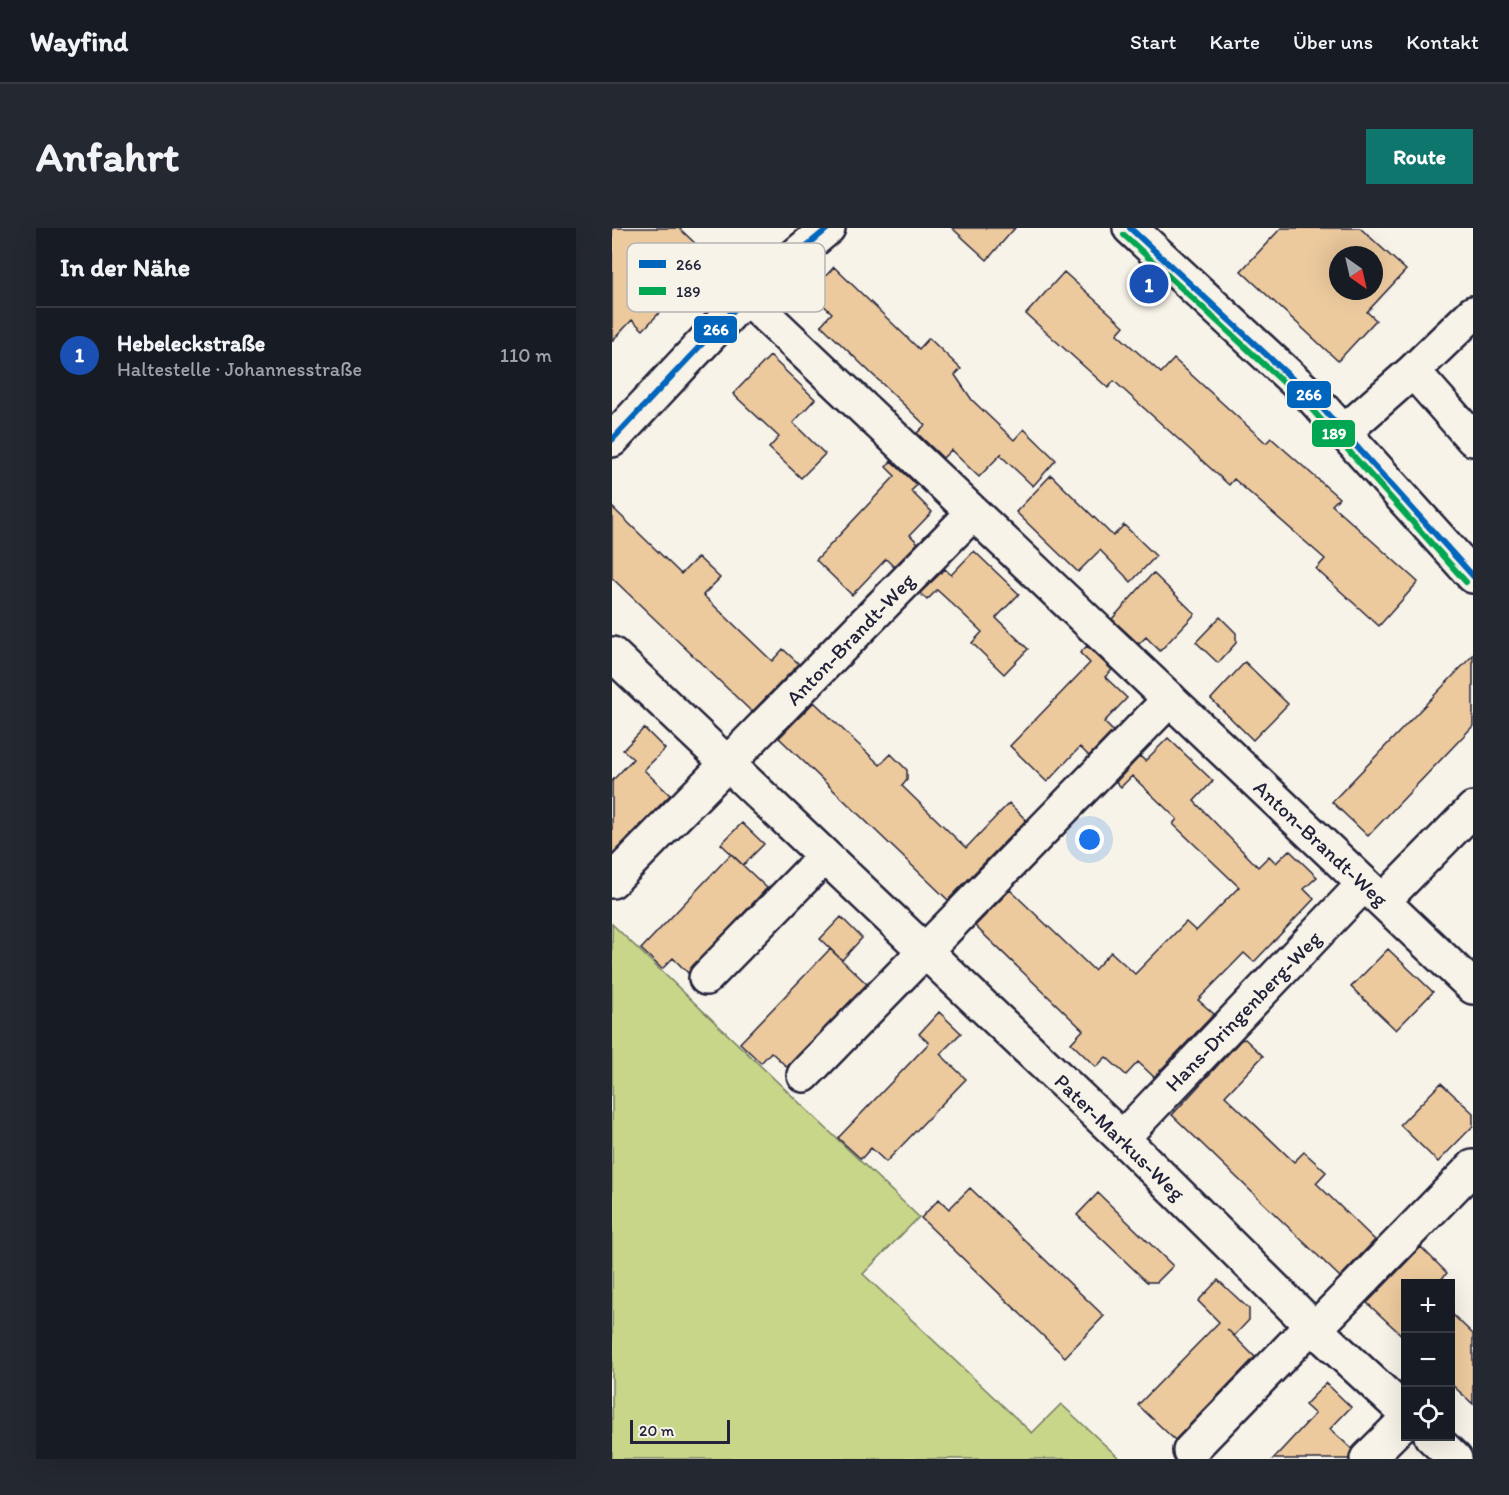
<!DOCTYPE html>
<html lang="de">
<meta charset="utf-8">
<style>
body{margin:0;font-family:Itim,sans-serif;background:#242831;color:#f1f3f6}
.controls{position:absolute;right:18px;bottom:18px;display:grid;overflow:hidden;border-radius:0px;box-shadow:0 6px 24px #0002}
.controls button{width:54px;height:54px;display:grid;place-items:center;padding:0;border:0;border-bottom:2px solid #363941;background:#171b24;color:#f1f3f6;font:30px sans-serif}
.compass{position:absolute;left:717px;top:18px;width:54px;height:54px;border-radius:50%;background:#171b24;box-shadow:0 6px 24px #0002;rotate:146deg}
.scale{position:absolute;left:18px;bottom:15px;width:100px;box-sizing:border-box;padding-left:6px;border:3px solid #22223b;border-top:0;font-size:16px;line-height:21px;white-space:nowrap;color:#22223b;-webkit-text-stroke:4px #f7f3e8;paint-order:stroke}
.you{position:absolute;left:478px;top:612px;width:21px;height:21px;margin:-15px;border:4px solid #fff;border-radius:50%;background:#1a73e8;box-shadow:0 0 0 9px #1a73e833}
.badge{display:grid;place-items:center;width:39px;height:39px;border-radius:50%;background:#0f766e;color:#fff;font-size:20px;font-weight:700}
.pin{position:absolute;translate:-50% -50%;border:3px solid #fff;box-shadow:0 2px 6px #0006}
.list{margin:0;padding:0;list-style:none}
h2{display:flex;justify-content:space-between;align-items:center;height:78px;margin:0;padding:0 24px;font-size:26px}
h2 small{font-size:20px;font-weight:400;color:#9ea1a6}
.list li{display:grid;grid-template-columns:39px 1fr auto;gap:18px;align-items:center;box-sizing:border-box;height:96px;padding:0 24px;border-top:2px solid #363941}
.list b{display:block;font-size:22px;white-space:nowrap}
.list p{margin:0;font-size:20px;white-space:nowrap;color:#9ea1a6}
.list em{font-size:20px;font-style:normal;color:#9ea1a6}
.icon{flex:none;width:33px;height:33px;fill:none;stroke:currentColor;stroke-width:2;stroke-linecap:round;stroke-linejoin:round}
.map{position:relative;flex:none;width:861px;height:1231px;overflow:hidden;border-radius:0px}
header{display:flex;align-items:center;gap:36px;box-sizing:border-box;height:84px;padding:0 30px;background:#171b24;border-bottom:2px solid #363941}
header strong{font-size:28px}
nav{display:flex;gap:33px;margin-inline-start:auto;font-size:21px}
.intro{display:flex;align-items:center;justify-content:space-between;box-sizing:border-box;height:144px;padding:0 36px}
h1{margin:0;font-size:42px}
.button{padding:15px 27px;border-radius:0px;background:#0f766e;color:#fff;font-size:21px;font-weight:700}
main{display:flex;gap:36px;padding:0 36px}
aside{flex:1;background:#171b24;border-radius:0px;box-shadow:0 6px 24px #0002}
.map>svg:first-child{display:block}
.green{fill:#c7d689;stroke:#747c62;stroke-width:1.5}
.building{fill:#edca9e;stroke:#22223b;stroke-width:1.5;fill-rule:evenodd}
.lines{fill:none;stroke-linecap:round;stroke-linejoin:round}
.minor-casing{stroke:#22223b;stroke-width:38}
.minor{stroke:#f7f3e8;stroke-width:33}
.bus-1-casing{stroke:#f7f3e8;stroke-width:10}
.bus-2-casing{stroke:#f7f3e8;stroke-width:10}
.bus-1{stroke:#0065bd;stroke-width:6}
.bus-2{stroke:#00a651;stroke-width:6}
.labels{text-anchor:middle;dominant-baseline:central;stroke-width:4.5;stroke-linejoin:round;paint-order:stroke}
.street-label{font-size:21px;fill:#22223b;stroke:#f7f3e8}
.key{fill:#f7f3e8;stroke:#b7b4b4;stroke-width:1.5}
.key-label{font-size:16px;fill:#22223b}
.line-badge{stroke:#f7f3e8;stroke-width:2}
.badge-label{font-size:16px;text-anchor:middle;font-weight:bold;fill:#fff}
</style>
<header>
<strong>Wayfind</strong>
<nav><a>Start</a><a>Karte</a><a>Über uns</a><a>Kontakt</a></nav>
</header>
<div class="intro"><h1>Anfahrt</h1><a class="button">Route</a></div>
<main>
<aside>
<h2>In der Nähe<small></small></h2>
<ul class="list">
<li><span class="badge" style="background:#1a4fb4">1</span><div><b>Hebeleckstraße</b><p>Haltestelle · Johannesstraße</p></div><em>110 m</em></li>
</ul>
</aside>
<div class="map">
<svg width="861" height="1231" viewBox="0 0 861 1231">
<rect width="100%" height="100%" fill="#f7f3e8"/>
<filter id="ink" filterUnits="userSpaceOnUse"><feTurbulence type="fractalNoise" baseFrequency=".0167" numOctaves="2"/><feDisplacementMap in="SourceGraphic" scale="12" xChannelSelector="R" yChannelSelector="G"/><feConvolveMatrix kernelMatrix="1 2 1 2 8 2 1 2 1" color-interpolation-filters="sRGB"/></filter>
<g filter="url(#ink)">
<path class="green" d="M0 696 307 989 251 1046 420 1205 449 1176 508 1231H0Z"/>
<path class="building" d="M0 0H67L88 20 61 49 72 59 31 102 20 92 0 113Z
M340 0H403L375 32Z
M669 0H748L794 42 755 84 764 92 726 133 629 43ZM726 27H762V63H726Z
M222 39 307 121 317 110 349 141 343 147 360 172 402 212 412 201 444 232 421 258 388 227 390 225 367 249 339 222 331 230 305 205 313 197 209 97 220 85 198 65Z
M452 44 512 98 505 106 549 145 562 131 654 215 659 210 727 270 720 277 806 354 767 398 704 341 713 331 622 251 617 257 502 153 496 160 414 86Z
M158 128 203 171 181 195 213 226 189 250 157 220 167 209 121 166Z
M279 233 305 257 299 263 320 284 298 307 306 315 282 339 274 331 240 367 204 332 283 248 274 239Z
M439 247 501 308 512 297 544 328 519 354 488 322 466 344 404 284Z
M0 279 69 346 86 329 108 350 91 367 160 433 171 421 187 436 140 484 0 350Z
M362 323 407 366 384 390 416 421 392 446 360 415 370 404 348 383 325 362 315 372 308 365 333 341 339 347Z
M541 345 583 386 548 423 534 409 527 416 500 391Z
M608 389 624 405V415L606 435 584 414Z
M475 418 500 442 493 449 515 470 492 494 501 503 477 528 468 519 435 554 398 518 478 435 468 425Z
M861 427V498L756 608 720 574Z
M633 434 676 476 641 512 599 471Z
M202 474 268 537 279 526 295 542V552L290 558 354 620 397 575 414 592 336 672 167 510Z
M32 500 53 521 32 542 58 567 0 626V553L21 531 11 522Z
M556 510 601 553 582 573 646 639 657 628 664 635 677 622 705 649 692 661 702 671 642 734 632 725 586 772 602 786 542 849 526 834 514 847 494 829 484 839 459 815 471 802 363 698 398 662 482 742 499 724 523 746 574 694 584 703 627 659 561 596 565 591 520 548 509 559 504 554 528 528 533 533Z
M130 595 152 616 131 637 109 616Z
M119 626 155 660 76 745 61 730 50 741 29 721Z
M229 689 250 710 230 732 208 711Z
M218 721 255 756 175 839 159 824 149 835 128 815Z
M776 721 821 764 784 802 739 759Z
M327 784 349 805 328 826 354 851 274 934 259 920 249 931 226 910 317 815 307 806Z
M633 811 651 828 613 868 682 934 692 924 714 944 704 955 763 1012 728 1049 560 887 629 812Z
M829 855 861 885V898L826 934 788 897Z
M358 960 492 1088 453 1129 309 990 327 971 337 981Z
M486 965 561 1038 545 1054H535L465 987Z
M809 1019 835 1045 825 1056H794V1111L755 1075Z
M606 1052 637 1081V1092L622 1108 615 1101 643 1129 563 1212 526 1177 607 1094 586 1073Z
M838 1084 861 1106V1176L838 1155Z
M714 1155 739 1179 718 1201 740 1221 737 1231H661L703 1186 693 1177Z"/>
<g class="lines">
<defs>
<path id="minor" d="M518 0 701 170 861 348
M134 69 861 759
M861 85 801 143 861 211
M733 203 801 143
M0 212 134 69 216 0
M0 426 510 910 703 1101 794 1185
M0 653 361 285
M771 673 861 581
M94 750 213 628
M192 847 558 471
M510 910 752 656
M703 1101 861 939
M819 1208 843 1231
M578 1223 700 1097
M755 1231 794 1192"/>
</defs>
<use href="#minor" class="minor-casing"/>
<use href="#minor" class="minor"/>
<defs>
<path id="bus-1" d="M518 0 701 170 861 348
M0 212 134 69 216 0"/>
<path id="bus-2" d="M512 7 695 176 854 354"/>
</defs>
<use href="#bus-1" class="bus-1-casing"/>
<use href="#bus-2" class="bus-2-casing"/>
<use href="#bus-1" class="bus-1"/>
<use href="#bus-2" class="bus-2"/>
</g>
</g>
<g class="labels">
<g class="street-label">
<text transform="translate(238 411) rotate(-46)">Anton-Brandt-Weg</text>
<text transform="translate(709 615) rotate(43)">Anton-Brandt-Weg</text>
<text transform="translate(631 783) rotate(-46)">Hans-Dringenberg-Weg</text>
<text transform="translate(508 909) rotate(44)">Pater-Markus-Weg</text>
</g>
</g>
<rect x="15" y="15" width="198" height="69" rx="9" class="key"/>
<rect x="27" y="32" width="27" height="8" fill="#0065bd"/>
<rect x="27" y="59" width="27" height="8" fill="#00a651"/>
<g class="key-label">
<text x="64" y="42">266</text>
<text x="64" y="69">189</text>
</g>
<g class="line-badge">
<rect x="81" y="87" width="45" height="29" rx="6" fill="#0065bd"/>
<rect x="674" y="152" width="46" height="29" rx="6" fill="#0065bd"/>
<rect x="699" y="191" width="45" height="29" rx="6" fill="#00a651"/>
</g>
<g class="badge-label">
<text x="104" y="107">266</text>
<text x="697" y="172">266</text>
<text x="722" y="211">189</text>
</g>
</svg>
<div class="controls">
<button>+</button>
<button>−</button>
<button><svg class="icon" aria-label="locate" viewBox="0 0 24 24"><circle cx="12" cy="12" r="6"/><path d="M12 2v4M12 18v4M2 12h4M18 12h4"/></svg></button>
</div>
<svg class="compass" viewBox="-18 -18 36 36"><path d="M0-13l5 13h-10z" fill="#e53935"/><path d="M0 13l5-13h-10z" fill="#9ea1a6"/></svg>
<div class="scale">20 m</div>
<div class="you"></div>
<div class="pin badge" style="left:537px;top:56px;background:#1a4fb4">1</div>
</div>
</main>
